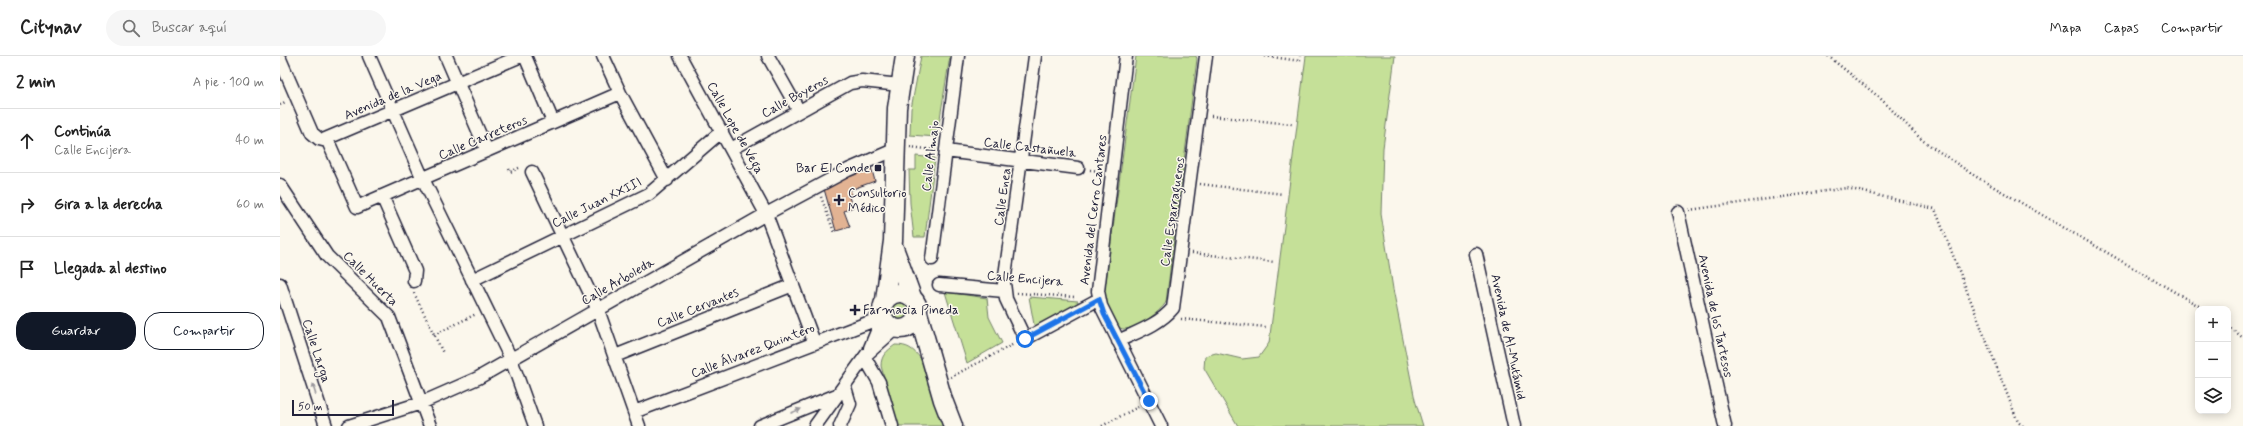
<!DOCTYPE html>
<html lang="es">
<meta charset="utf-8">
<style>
body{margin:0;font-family:Mynerve,sans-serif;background:#f6f6f6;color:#222}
.controls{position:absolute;right:12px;bottom:12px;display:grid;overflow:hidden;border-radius:8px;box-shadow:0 2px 10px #0003}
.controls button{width:36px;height:36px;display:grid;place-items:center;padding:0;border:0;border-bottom:1px solid #e0e0e0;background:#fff;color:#222;font:20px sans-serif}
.scale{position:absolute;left:12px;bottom:10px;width:102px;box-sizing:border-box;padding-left:4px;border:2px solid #22223b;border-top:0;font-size:11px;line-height:14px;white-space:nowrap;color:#22223b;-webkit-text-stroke:3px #fbf7ec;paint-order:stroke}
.stop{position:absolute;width:12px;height:12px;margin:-9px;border:3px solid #1a73e8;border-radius:50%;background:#fff}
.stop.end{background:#1a73e8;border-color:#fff;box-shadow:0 1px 4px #0008}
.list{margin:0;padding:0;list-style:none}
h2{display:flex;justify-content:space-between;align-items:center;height:52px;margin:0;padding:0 16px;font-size:17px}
h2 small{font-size:13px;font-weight:400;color:#767676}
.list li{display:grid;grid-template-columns:26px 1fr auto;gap:12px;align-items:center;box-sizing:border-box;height:64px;padding:0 16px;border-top:1px solid #e0e0e0}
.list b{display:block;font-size:15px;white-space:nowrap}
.list p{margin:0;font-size:13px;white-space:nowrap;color:#767676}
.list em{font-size:13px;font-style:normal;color:#767676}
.actions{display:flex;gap:8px;padding:12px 16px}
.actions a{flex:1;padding:9px 0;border:1px solid #111827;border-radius:16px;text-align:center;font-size:14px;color:#111827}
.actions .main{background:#111827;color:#fff}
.icon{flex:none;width:22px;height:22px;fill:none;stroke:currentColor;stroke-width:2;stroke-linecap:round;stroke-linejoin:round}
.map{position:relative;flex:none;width:1963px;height:370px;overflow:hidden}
header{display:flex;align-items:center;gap:24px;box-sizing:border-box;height:56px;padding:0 20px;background:#fff;border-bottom:1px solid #e0e0e0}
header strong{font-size:19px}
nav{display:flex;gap:22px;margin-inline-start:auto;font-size:14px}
.search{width:280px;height:36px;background:#f6f6f6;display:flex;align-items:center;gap:10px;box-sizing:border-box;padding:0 14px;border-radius:22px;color:#767676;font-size:15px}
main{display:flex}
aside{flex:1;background:#fff}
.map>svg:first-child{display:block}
.green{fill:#c5e098;stroke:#74816a}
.building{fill:#e2b393;stroke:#22223b}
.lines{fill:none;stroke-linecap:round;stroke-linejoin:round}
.street-casing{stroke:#22223b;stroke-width:15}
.secondary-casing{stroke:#22223b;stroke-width:21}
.path{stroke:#22223b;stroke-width:2.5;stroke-dasharray:1 3;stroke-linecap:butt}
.street{stroke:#fbf7ec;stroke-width:12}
.secondary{stroke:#fbf7ec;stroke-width:18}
.oneway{fill:#99979c}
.route{stroke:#1a73e8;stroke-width:5}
.poi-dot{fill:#22223b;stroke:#fbf7ec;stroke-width:1.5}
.labels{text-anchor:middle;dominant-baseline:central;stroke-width:3;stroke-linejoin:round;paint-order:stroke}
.street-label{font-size:13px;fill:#22223b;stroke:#fbf7ec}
.poi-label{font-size:13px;fill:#22223b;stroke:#fbf7ec;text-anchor:start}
</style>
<header>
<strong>Citynav</strong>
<div class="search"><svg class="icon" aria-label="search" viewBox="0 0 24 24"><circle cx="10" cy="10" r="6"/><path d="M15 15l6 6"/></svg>Buscar aquí</div>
<nav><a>Mapa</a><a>Capas</a><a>Compartir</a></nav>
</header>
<main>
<aside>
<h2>2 min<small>A pie · 100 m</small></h2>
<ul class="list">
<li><svg class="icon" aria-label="ahead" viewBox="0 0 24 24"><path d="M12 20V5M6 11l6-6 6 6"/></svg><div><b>Continúa</b><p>Calle Encijera</p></div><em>40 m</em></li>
<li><svg class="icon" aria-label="right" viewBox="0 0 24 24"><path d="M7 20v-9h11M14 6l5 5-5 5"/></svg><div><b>Gira a la derecha</b></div><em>60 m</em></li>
<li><svg class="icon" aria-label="arrive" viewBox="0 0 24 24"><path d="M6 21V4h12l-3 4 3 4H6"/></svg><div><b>Llegada al destino</b></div></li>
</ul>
<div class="actions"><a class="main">Guardar</a><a>Compartir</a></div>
</aside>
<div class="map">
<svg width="1963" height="370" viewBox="0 0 1963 370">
<rect width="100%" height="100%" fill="#fbf7ec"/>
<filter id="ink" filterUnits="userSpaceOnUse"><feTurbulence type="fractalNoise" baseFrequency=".025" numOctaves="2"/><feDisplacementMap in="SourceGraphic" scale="8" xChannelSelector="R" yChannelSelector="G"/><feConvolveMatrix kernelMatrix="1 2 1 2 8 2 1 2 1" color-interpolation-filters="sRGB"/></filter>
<g filter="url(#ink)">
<path class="green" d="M641 0H670L657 81 630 79 631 53Z
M856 0H916L917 3 886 246C881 256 851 278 840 272 830 266 826 248 824 239Z
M1026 0H1115L1103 92 1101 158 1113 233 1135 344 1143 370H958L924 312 925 300 936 297 962 303 979 301 989 287Z
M636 100 655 102 645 181H634L630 147 629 114H636Z
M665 236 707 242 709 261 722 287 687 307Z
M749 241 798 245V251L755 274Z
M609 254a11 11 0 1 1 22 0a11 11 0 1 1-22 0Z
M615 289C628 289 633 293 641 303L665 370H618L601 310C601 299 607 295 615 289Z"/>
<path class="building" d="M591 111 595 125 570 134 572 138 568 139 573 151 564 155 570 171 556 175 544 133 554 129 553 125Z"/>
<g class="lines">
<defs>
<path id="street" d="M89 0 143 123 231 303 255 370
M166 0 207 95
M245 0 273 66
M323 0 340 37 387 124
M400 0 486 158 534 286
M488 0 519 55
M755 0 724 227 726 243 745 283 819 243
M846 0 818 235 821 250 881 370
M0 3 32 77 39 83 43 84 241 0
M47 83 77 151 340 37
M451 93 570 27 582 25 620 29
M666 95 798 112
M252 116 318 254 359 370
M0 129 47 200 109 261 150 370
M102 140 135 215 134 225
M1398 156 1445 370
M1196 198 1234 370
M652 203 678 0
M192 224 369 138 442 75
M0 228 46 370
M659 229 724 235
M838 285C857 276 880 268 893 252L926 0
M590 292 603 261
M335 300 513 229
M585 302 599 326 612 370
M354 356 603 261
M69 370 141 347 198 322 486 158 568 114 614 94
M480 370 559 338
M535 370 587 298 616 272
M560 370 570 348 565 331"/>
<path id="secondary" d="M614 192 632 241
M602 255a18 18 0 1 1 36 0a18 18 0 1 1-36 0Z
M605 244 613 185 617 52 625 0
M638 257 663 344 673 370"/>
</defs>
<use href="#street" class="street-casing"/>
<use href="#secondary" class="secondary-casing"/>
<path class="path" d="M985 0 1020 5V0
M1548 0 1600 42 1642 84 1695 120 1924 253
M0 49 5 46
M931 60 1012 68
M630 91 655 94
M229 113 230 116 241 111
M810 114 821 115
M920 128 1003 138
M541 141 554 176
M1409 154 1567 132 1655 153 1738 366 1743 370
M912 197 995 206
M134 237 163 297
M737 237 795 241
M901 263 986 271
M1948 270 1963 282
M154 279 196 258
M671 321 734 288
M822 370 858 351"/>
<use href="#street" class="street"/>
<use href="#secondary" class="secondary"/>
</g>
<defs><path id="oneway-solid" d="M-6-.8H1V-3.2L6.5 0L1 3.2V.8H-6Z"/></defs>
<g class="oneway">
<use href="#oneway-solid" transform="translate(34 333) rotate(-108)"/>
<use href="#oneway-solid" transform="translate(516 355) rotate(-22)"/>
</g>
</g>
<g class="lines" filter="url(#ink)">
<path class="route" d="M745 283 819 243 824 258 869 345"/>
</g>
<g class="poi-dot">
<rect x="594" y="108" width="8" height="8" rx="2"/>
<path d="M557 138h4v4h4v4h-4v4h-4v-4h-4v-4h4z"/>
<path d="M573 248h4v4h4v4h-4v4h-4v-4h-4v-4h4z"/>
</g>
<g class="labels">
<g class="street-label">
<text transform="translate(113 40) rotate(-23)">Avenida de la Vega</text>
<text transform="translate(515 41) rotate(-29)">Calle Boyeros</text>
<text transform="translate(455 72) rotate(61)">Calle Lope de Vega</text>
<text transform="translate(203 82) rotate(-23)">Calle Carreteros</text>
<text transform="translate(750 92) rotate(7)">Calle Castañuela</text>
<text transform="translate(651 100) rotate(-83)">Calle Almajo</text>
<text transform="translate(723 141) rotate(-82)">Calle Enea</text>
<text transform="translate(317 147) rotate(-26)">Calle Juan XXIII</text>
<text transform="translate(814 154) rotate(-83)">Avenida del Cerro Cantares</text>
<text transform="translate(893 156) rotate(-82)">Calle Esparragueros</text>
<text transform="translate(90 223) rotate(45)">Calle Huerta</text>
<text transform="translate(745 223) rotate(5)">Calle Encijera</text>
<text transform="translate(338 226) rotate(-30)">Calle Arboleda</text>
<text transform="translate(418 252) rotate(-22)">Calle Cervantes</text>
<text transform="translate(1435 260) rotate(78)">Avenida de los Tartesos</text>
<text transform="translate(1228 281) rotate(78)">Avenida de Al-Mutámid</text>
<text transform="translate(36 295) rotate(72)">Calle Larga</text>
<text transform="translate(473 295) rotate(-21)">Calle Álvarez Quintero</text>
</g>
<g class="poi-label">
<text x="590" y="112" text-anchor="end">Bar El Conde</text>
<text x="568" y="137">Consultorio<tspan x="568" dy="15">Médico</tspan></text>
<text x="583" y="254">Farmacia Pineda</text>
</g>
</g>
</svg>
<div class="controls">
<button>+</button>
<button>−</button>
<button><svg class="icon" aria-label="layers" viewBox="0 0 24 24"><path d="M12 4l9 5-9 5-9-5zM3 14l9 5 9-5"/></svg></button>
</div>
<div class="scale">50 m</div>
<div class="stop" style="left:745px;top:283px"></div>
<div class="stop end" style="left:869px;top:345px"></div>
</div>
</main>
